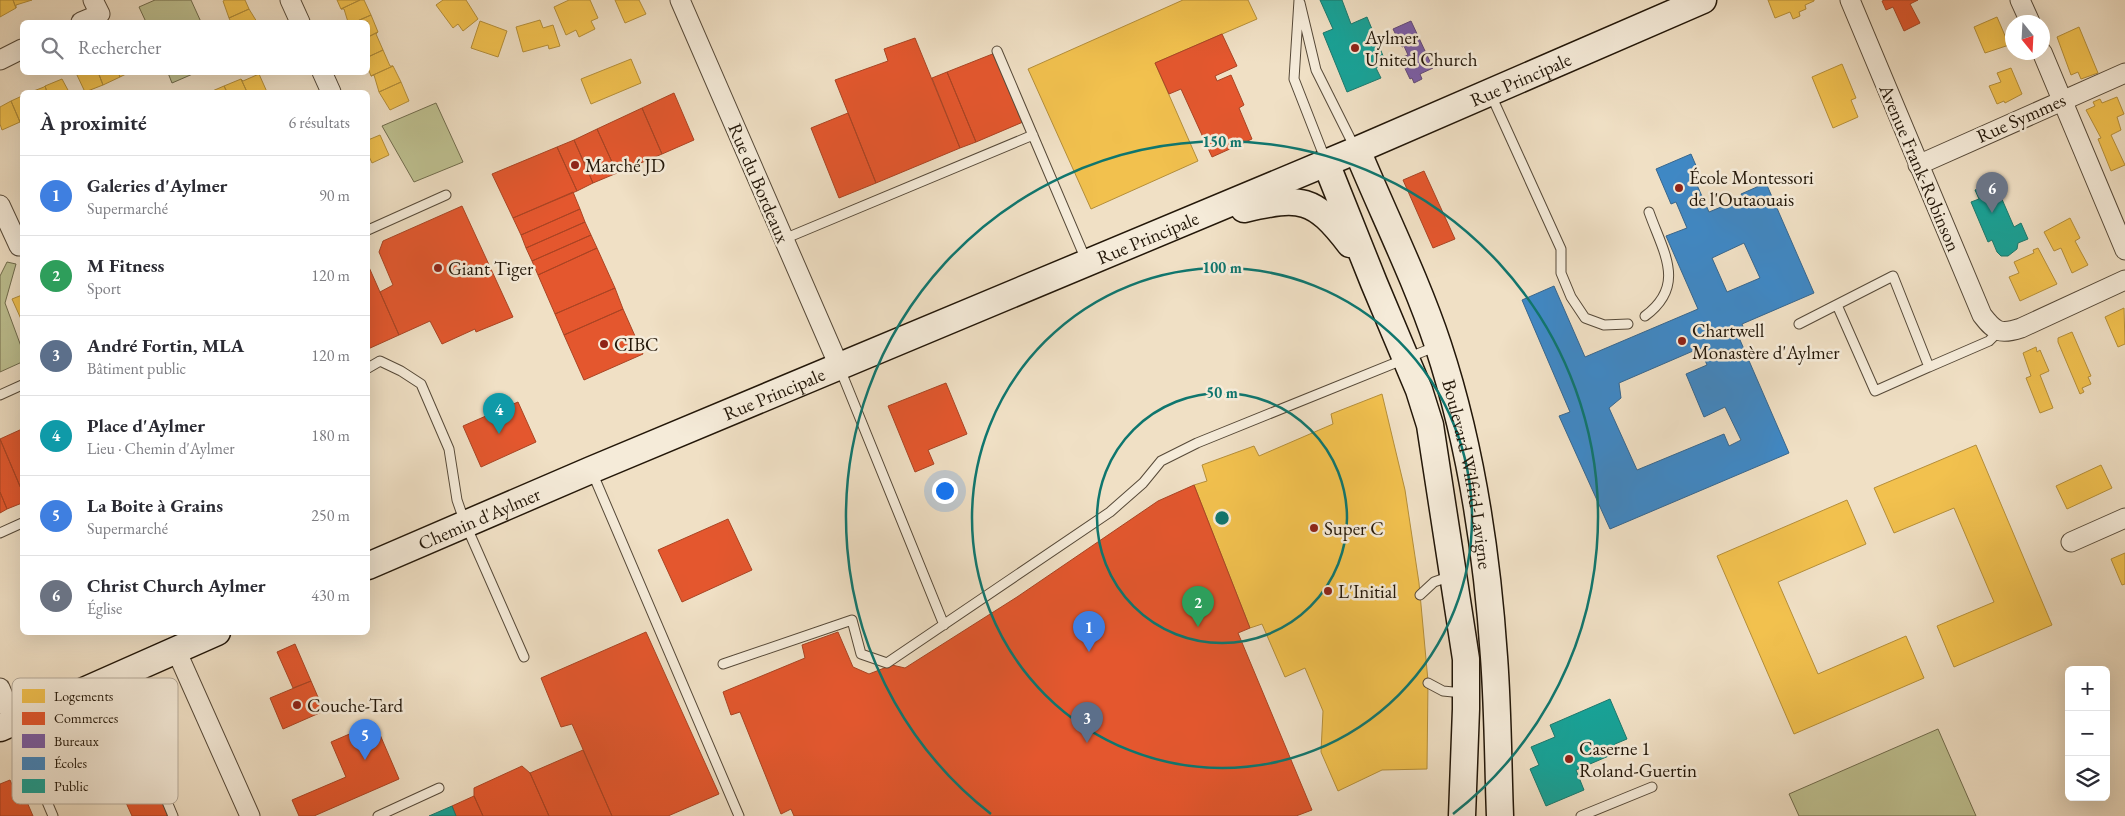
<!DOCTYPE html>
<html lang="fr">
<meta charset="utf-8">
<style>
body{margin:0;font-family:"EB Garamond",serif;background:#f2f2f3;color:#2b2b33}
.controls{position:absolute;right:15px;bottom:15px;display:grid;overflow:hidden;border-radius:8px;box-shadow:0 5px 20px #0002}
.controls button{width:45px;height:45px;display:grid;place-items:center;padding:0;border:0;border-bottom:1px solid #e1e1e2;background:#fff;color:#2b2b33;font:25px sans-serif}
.compass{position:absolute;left:2005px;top:15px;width:45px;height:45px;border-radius:50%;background:#fff;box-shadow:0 5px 20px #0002;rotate:162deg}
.you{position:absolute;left:944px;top:490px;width:18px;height:18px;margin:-12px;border:4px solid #fff;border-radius:50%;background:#1a73e8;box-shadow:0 0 0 8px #1a73e833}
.badge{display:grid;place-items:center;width:32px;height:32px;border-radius:50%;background:#2563eb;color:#fff;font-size:16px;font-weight:700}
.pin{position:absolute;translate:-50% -41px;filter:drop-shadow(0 1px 2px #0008)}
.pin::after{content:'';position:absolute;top:26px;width:18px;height:15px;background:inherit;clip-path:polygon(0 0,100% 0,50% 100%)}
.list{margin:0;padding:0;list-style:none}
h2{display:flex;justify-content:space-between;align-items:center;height:65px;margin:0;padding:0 20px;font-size:21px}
h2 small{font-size:16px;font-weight:400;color:#7c7c81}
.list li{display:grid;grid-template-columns:32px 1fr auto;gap:15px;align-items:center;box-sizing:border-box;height:80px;padding:0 20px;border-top:1px solid #e1e1e2}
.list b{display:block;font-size:19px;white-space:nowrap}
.list p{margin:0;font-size:16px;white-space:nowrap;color:#7c7c81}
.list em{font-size:16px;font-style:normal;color:#7c7c81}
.icon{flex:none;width:28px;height:28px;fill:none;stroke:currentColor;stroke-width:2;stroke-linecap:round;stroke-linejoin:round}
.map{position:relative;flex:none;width:2125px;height:816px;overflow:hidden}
.search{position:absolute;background:#fff;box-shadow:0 5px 20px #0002;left:20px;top:20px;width:350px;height:55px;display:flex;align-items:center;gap:12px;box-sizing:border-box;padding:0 18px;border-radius:8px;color:#7c7c81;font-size:19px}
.panel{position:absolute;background:#fff;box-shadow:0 5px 20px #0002;left:20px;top:90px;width:350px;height:545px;border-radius:8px}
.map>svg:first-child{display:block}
.green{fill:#bec191;stroke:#706c4d}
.homes{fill:#f2c14e;stroke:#b48e39}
.shops{fill:#e4572e;stroke:#aa4423}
.offices{fill:#7b5ea7;stroke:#614978}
.schools{fill:#3f88c5;stroke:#37668d;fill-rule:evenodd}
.public{fill:#17a398;stroke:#1b796d}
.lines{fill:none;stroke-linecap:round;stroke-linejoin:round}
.lane-casing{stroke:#564938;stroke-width:11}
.street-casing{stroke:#564938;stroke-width:21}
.secondary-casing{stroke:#231709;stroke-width:29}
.lane{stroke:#f5ebd9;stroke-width:9}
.street{stroke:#f5ebd9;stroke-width:19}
.secondary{stroke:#f5ebd9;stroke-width:26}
.ring{fill:none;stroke:#0f766e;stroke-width:2.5}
.poi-dot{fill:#8f2418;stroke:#f5ebd9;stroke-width:2}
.labels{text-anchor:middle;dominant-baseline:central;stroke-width:5;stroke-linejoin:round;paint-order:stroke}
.poi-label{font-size:19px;fill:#231709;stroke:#f5ebd9;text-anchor:start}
.street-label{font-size:19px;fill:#231709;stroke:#f5ebd9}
.key{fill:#f5ebd9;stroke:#b6ab9b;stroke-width:1}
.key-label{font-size:14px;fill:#231709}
.centre{fill:#0f766e;stroke:#f5ebd9;stroke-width:2.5}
.ring-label{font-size:15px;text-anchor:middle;font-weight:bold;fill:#0f766e;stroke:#f5ebd9;stroke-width:5;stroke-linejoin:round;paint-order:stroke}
</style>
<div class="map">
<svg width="2125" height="816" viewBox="0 0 2125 816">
<rect width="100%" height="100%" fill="#f0e0c5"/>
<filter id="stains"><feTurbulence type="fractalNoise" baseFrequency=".004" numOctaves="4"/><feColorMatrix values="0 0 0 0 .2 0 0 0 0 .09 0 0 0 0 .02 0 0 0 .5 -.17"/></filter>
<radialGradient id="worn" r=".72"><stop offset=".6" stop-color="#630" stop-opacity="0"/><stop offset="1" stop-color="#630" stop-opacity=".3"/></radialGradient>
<path class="green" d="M155 0H191L201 22H146L139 7Z
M168 73H195L172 83Z
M436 103 463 162 414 182 382 126Z
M7 262 16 264 5 303 22 349V362L0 372V276Z
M1938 729 1976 816H1799L1789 794Z"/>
<path class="homes" d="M0 0H13L16 8 0 17Z
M13 0H32L16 5V8Z
M225 0H245L249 9 229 18 223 1Z
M337 0H360L341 9Z
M360 0H364L371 15 355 22H348L344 9H341Z
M443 0H466L478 19 463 31 458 24 453 28 436 5Z
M569 0H590L598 18 591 21 595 29 579 37 576 30 566 35 554 7Z
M615 0H639L646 14 625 23Z
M1183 0H1248L1257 19 1155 63 1198 161 1091 209 1028 69Z
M1768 0H1814V1L1805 5 1806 9 1799 12 1800 16 1793 19 1790 12 1775 18Z
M249 9 257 22H231L229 18Z
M371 15 378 32 368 37V22H355Z
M1997 17 2009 45 1985 53 1974 27Z
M540 20 543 28 553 25 560 46 549 49 548 45 523 52 516 27Z
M480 21 507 31 498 57 471 48Z
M2079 27 2098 73 2081 79 2078 72 2071 75 2057 37Z
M378 32 376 34 383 50 368 57V37Z
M383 50 390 66H393L371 76 368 68V57Z
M631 59 641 83 591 104 581 79Z
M1842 64 1856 98 1851 100 1858 117 1833 128 1812 77Z
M393 66 401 82 379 92 374 75 371 76Z
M2011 68 2022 94 2005 103 2004 101 1997 104 1989 86 2001 82 1997 73Z
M98 72 103 85 85 92 76 73Z
M98 72H118L120 77 103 85Z
M118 72H130L120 77Z
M259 74 267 92H247L241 79 243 81Z
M62 79 69 92H47L45 86Z
M241 79 247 92H227L224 86Z
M401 82 409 101 390 110 379 92Z
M45 86 47 92H31L44 87Z
M224 86 227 92H210Z
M22 96V121L20 122 11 101Z
M2117 97 2124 114 2117 117 2121 130 2111 135 2125 165 2111 171 2098 139 2101 138 2086 110 2095 106 2093 102 2100 99 2102 103Z
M11 101 20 122 2 130 0 124V107Z
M380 135 389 155 372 163 368 154V140Z
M2070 218 2080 238 2075 241 2088 265 2072 273 2061 248 2054 251 2044 232Z
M2038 248 2057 284 2020 301 2009 277 2019 273 2014 262 2034 253 2033 250Z
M22 295V319H21L12 299Z
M2124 308 2125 344 2118 347 2105 317Z
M2072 332 2091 376 2088 377 2091 384 2082 388 2084 392 2080 394 2058 342V338Z
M2036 347 2037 352 2040 350 2049 371 2040 375 2053 408 2040 413 2026 378 2031 376 2023 353Z
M1382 394 1405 490 1419 583 1428 681 1427 769 1382 770 1338 791 1321 752 1323 711 1305 668 1285 677 1262 624 1250 628 1194 485 1207 481 1202 465 1254 446 1259 456 1333 424 1331 414Z
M1976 445 2052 625 1954 667 1937 626 1994 602 1954 508 1894 533 1874 488Z
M2101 465 2112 488 2067 509 2056 486Z
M1847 500 1866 544 1778 582 1818 674 1906 636 1924 678 1794 734 1717 556Z
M2125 553V584L2122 585 2111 559Z"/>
<path class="shops" d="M1885 0H1918L1910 4 1920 23 1904 31 1893 7 1886 10 1882 1Z
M1222 34 1237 66 1215 76 1217 81 1231 75 1244 105 1239 108 1252 139 1212 157 1181 89 1169 94 1155 63Z
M915 38 960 148 876 183 835 80 888 61 884 49Z
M995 53 1023 122 976 142 947 72Z
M947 72 976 142 960 148 932 78Z
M674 93 694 140 662 154 642 108Z
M642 108 662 154 617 173 597 129Z
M848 113 876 183 839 198 811 128Z
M597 129 617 173 593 183 574 140Z
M574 140 593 183 577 191 557 147Z
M557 147 577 191 513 218 492 174Z
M1424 171 1455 239 1433 248 1403 180Z
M573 192 580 209 521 235 513 218Z
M462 206 513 317 476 332 475 329 442 344 430 321 399 335 380 292 393 285 379 252 383 241Z
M580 209 585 222 526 248 521 235Z
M585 222 591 235 532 261 526 248Z
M591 235 597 248 538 275 532 261Z
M597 248 615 288 555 314 538 275Z
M368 265 399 335 368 349Z
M615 288 623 309 564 335 555 314Z
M623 309 643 354 584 380 564 335Z
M946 383 967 434 928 450 934 464 915 472 888 406Z
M518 402 536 442 481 467 463 426Z
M22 429V491L0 439Z
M0 439 22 491V503L7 509 0 492Z
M1194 485 1250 628 1238 633 1312 810 1296 816H794L791 809 781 814 740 712 731 715 723 692 805 658 802 645 838 632 853 667 869 674 892 665 905 668 1017 597 1158 501Z
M0 492 7 509 0 513Z
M728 519 752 570 682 602 658 550Z
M646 632 719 794 668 816H612L572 724 561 727 541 678Z
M295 644 311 681 293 688 277 652Z
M311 681 324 711 283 729 270 698Z
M375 723 399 779 314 816H299L292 800 346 777 331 742Z
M132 736 168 815 165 816H132L102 749Z
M583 750 612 816H549L530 773Z
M522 766 530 773 549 816H483L474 796V788Z
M10 780 21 804 27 802 33 816H0V784Z
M474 796 483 816H456L452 806Z"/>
<path class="offices" d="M1411 21 1433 68 1420 74 1422 79 1414 83 1412 78 1410 79 1400 58 1408 55 1404 46 1402 47 1393 29Z"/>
<path class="schools" d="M1691 154 1703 182 1697 185 1709 212 1743 198 1741 194 1766 183 1814 293 1742 324 1744 329 1737 333 1789 453 1610 529 1559 416 1570 412 1522 300 1554 286 1585 357 1698 309 1666 236 1687 228 1676 202 1671 204 1656 169ZM1744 243 1760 278 1727 292 1712 258ZM1700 348 1707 365 1686 374 1704 417 1725 407 1741 440 1729 446 1724 434 1637 470 1609 408 1621 398 1619 383Z"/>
<path class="public" d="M1320 0H1342L1351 24 1367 17 1386 63 1376 68 1381 78 1347 92 1323 33 1333 29Z
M1985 186 1989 194 1998 190 2014 227 2021 223 2028 239 2018 243 2017 249 2008 256H2001L1997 252 1992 240 1988 242 1971 202 1979 199 1975 190Z
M1610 699 1627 739 1615 744 1618 752 1576 770 1584 790 1546 806 1530 769 1539 765 1531 747 1555 737 1550 725Z
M452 806 456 816H429Z"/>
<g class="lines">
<defs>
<path id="lane" d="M1299 0 1294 79 1326 161
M1300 3 1316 70 1355 148
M997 51 1086 260
M1491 95 1561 249V273L1571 297 1585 318 1604 325 1628 324
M368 230 446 195
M784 239 1033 135
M1837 305 1875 391 1929 367
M1645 316C1687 285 1663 252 1649 212
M1799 324 1893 276 1929 367 1989 341 1998 332
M368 368 380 361 401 371 421 384 449 449 457 500 465 523 524 657
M840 369 944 625
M0 395 22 385
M592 472 739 816
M0 533 22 523
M1420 595 1434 582 1451 576
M723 664 852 620 861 654 887 663 1110 512 1143 483 1161 461 1197 443 1437 346
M1428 683 1443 691 1463 693
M14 724 53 816
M136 727 173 816
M378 816 439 788
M1581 816 1652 787"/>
<path id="street" d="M290 0 300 22
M680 0 839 366
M1850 0 1982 315C1995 332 2000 335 2021 328L2125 280
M2020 0 2030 22
M81 22 100 14 93 0
M2042 52 2125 250
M0 60 22 49
M322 72 331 92
M1918 165 2125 73
M0 205 19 246 22 245
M2071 542 2125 518
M176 650 250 816
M0 688 14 722"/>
<g id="secondary">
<path id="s1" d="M1357 150C1384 215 1416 279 1438 345 1471 445 1487 553 1494 657 1498 710 1498 763 1500 816"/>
<path d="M1326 163 1374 283 1419 390 1430 425 1466 659V709L1462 816"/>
<path d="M1244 209C1301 196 1314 197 1350 244"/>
<path id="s2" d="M368 566 591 470 1357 150 1703 0"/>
<path d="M0 728 217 632"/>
</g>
</defs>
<use href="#lane" class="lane-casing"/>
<use href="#street" class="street-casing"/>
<use href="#secondary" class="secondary-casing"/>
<use href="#lane" class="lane"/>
<use href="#street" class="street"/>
<use href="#secondary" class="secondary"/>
</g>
<g class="ring">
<circle cx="1222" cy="518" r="125"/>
<circle cx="1222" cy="518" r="250"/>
<path d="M991 814A376 376 0 1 1 1453 814"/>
</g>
<g class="poi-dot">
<circle cx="1355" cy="48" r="5"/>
<circle cx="575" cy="165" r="5"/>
<circle cx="1679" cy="188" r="5"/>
<circle cx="438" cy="268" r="5"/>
<circle cx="1682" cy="341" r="5"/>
<circle cx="604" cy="344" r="5"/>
<circle cx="1314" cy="528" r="5"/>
<circle cx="1328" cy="591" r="5"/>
<circle cx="297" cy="705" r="5"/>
<circle cx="1569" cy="759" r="5"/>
</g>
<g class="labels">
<g class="poi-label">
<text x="1365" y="37">Aylmer<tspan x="1365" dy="22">United Church</tspan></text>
<text x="585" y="165">Marché JD</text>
<text x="1689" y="177">École Montessori<tspan x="1689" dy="22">de l'Outaouais</tspan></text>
<text x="448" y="268">Giant Tiger</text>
<text x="1692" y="330">Chartwell<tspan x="1692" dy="22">Monastère d'Aylmer</tspan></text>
<text x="614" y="344">CIBC</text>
<text x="1324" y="528">Super C</text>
<text x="1338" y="591">L'Initial</text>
<text x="307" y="705">Couche-Tard</text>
<text x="1579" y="748">Caserne 1<tspan x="1579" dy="22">Roland-Guertin</tspan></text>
</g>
<g class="street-label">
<text stroke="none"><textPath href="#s2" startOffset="1251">Rue Principale</textPath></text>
<text transform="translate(2021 118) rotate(-24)">Rue Symmes</text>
<text transform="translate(1920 168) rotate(67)">Avenue Frank-Robinson</text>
<text transform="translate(759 183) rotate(67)">Rue du Bordeaux</text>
<text stroke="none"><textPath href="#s2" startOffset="846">Rue Principale</textPath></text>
<text stroke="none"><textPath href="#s2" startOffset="441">Rue Principale</textPath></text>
<text stroke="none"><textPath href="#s1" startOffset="344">Boulevard Wilfrid-Lavigne</textPath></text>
<text stroke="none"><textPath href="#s2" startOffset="121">Chemin d'Aylmer</textPath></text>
</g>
</g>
<rect x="12" y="678" width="166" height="126" rx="8" class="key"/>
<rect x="22" y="689" width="23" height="14" fill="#f2c14e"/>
<rect x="22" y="712" width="23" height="13" fill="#e4572e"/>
<rect x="22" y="734" width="23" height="14" fill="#7b5ea7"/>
<rect x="22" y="757" width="23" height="13" fill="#3f88c5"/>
<rect x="22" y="779" width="23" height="14" fill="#17a398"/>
<g class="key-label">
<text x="54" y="701">Logements</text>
<text x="54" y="723">Commerces</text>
<text x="54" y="746">Bureaux</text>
<text x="54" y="768">Écoles</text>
<text x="54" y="791">Public</text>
</g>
<circle cx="1222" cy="518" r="8" class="centre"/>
<g class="ring-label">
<text x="1222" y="147">150 m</text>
<text x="1222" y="273">100 m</text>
<text x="1222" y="398">50 m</text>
</g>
<rect width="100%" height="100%" filter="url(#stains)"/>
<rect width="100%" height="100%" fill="url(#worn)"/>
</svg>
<div class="controls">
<button>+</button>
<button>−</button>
<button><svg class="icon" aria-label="layers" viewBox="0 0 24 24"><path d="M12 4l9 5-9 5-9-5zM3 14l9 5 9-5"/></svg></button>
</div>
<svg class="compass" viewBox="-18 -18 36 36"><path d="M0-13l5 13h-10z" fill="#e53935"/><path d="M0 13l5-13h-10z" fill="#7c7c81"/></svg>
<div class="you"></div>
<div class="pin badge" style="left:1089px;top:652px;background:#3f7fe0">1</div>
<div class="pin badge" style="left:1198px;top:627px;background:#2e9e5b">2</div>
<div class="pin badge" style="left:1087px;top:743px;background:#5c6f8a">3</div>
<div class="pin badge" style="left:499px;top:434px;background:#0f9aa8">4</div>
<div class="pin badge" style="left:365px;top:760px;background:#3f7fe0">5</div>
<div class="pin badge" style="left:1992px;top:213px;background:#6b7280">6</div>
<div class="search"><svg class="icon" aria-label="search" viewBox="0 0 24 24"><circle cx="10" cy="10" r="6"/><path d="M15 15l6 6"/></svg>Rechercher</div>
<section class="panel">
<h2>À proximité<small>6 résultats</small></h2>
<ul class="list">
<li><span class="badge" style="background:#3f7fe0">1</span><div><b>Galeries d'Aylmer</b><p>Supermarché</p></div><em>90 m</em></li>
<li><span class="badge" style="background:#2e9e5b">2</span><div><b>M Fitness</b><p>Sport</p></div><em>120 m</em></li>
<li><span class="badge" style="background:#5c6f8a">3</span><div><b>André Fortin, MLA</b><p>Bâtiment public</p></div><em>120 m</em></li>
<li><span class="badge" style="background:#0f9aa8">4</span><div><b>Place d'Aylmer</b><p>Lieu · Chemin d'Aylmer</p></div><em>180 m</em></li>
<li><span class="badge" style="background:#3f7fe0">5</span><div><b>La Boite à Grains</b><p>Supermarché</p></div><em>250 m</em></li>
<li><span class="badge" style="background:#6b7280">6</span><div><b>Christ Church Aylmer</b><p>Église</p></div><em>430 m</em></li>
</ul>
</section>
</div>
